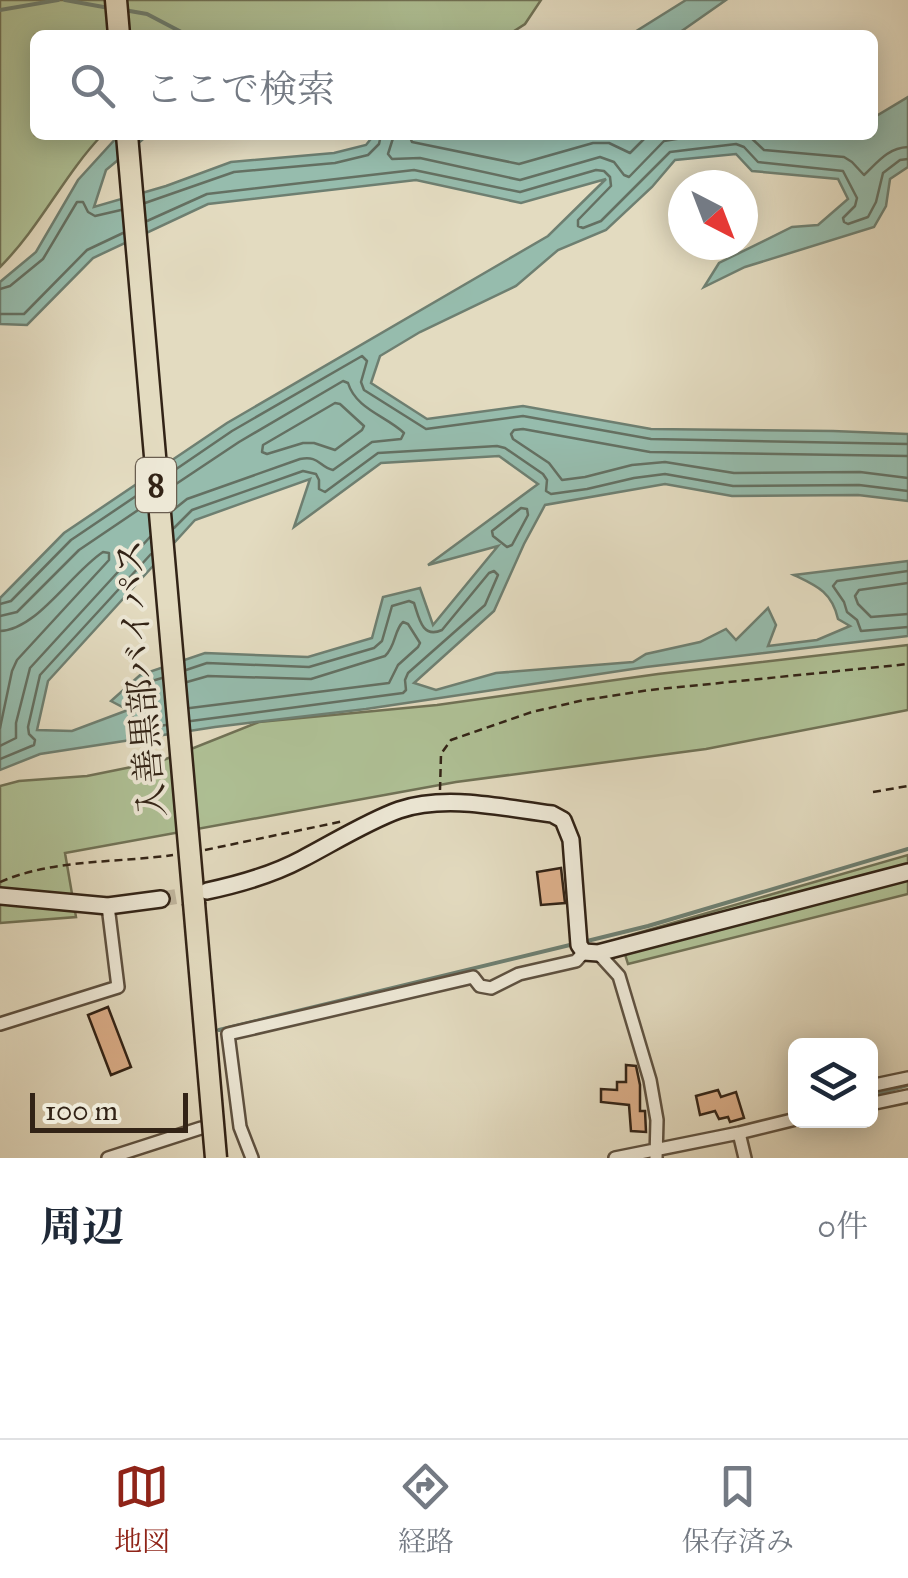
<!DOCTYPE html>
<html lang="ja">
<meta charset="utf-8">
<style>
body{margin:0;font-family:"IM FELL Great Primer","Noto Serif JP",serif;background:#f2f2f3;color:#1f2937}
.controls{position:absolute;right:30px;bottom:30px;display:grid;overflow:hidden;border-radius:15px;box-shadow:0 5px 25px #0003}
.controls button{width:90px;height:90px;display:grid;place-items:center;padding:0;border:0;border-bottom:2px solid #e0e1e3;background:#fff;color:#1f2937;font:50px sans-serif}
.compass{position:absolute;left:668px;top:170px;width:90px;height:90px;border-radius:50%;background:#fff;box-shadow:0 5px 25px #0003;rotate:138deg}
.scale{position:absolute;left:30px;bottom:25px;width:158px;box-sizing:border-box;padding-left:10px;border:5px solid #322316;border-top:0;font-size:28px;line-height:35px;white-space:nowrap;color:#322316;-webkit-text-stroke:8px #ede8d6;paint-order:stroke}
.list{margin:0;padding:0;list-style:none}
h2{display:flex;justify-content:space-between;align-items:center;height:130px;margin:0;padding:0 40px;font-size:42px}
h2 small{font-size:32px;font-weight:400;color:#747a83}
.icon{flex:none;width:55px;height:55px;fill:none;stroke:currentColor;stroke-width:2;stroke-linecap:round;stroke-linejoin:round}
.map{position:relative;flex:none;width:908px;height:1158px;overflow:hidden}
.search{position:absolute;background:#fff;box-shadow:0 5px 25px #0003;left:30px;right:30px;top:30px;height:110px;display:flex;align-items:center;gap:25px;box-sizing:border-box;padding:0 35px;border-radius:15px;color:#747a83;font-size:38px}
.sheet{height:280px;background:#fff}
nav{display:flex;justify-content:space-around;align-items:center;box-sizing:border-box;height:140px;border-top:2px solid #e0e1e3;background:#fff;font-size:28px;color:#747a83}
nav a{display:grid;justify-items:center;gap:5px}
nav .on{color:#8f2418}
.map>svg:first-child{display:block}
.green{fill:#afc196;stroke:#707256;stroke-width:2.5}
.water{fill:#96bcad;stroke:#6e7f71;stroke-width:2.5;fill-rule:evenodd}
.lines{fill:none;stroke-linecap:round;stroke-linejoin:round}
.shore{stroke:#647062;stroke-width:2.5}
.stream{stroke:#6e7f71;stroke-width:4}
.building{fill:#dbae89;stroke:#322316;stroke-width:2.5}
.secondary-tunnel{stroke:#c0b69e;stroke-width:15;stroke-dasharray:15 8;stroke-linecap:butt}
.street-casing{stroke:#5e5140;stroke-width:16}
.secondary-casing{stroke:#322316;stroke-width:20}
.highway-casing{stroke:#322316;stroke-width:25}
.path{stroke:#322316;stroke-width:2.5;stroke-dasharray:8 5;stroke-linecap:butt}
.street{stroke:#ede8d6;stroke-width:11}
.secondary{stroke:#ede8d6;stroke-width:15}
.highway{stroke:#e3dbc0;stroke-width:20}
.highway-bridge-casing{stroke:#322316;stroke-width:25;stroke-linecap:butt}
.highway-bridge{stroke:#e3dbc0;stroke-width:20}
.labels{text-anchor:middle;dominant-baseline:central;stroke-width:8;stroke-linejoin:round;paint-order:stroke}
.shield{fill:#ede8d6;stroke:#6a5e50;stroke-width:2.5}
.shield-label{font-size:32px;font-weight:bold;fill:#322316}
.street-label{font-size:35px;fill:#322316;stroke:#ede8d6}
</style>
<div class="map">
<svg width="908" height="1158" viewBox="0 0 908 1158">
<rect width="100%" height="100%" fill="#e3dbc0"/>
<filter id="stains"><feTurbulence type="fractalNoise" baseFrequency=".002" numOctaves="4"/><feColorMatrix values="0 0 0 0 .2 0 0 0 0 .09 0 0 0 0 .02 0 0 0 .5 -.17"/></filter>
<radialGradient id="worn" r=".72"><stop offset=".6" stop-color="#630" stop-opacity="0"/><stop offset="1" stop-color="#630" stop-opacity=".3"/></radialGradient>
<path class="green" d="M0 0H541L525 24 508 35H35V135H102C64 175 40 227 0 267Z
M908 645V710L706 749 456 782 65 853 76 917 0 923V786L19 781 87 776 161 761 259 722 437 705 658 674Z
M908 855V894L628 964 620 938Z"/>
<path class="water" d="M686 0H726L676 35H630Z
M908 97V167L890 179 886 206 874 227 745 267 704 287 719 263 792 227 818 225 848 199 838 179 752 171 736 154 675 160 652 187 606 230 558 250 516 286 420 332 380 356 371 383 427 419 523 406 651 429 833 431 908 434V501L858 495 732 496 665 484 545 505 524 544 494 611 414 683 436 690 496 673 633 662 646 654 700 642 726 629 736 640 768 608 776 625 768 646 817 640 850 626 838 619C832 592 817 586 794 575L908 561V636L646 667 366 709 215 727 40 754 0 770V598L64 533 227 423 548 236 606 179 521 203 416 180 208 204 93 258 27 325 0 324V282L36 252 78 180 119 135H148L106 170 94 207 166 186 231 162 334 153 366 145 374 135H873V118ZM499 456 538 484 428 565 498 546 433 625 420 588 383 597 372 638 308 657 205 653 140 675 111 701 128 710 72 731 37 730 48 681 195 520 310 479 294 527 381 463Z"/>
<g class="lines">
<path class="shore" d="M394 135 388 154 392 159 420 158 520 180 600 157 614 162 624 175 629 177 664 141 701 135
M409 135 412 142 519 164 593 143H609L630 153 648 135
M748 135 764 150 844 157 852 162 864 175C877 163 887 148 908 147
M145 203 234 172 335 163 368 155 379 144 381 135
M147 221 207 194 414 170 520 192 596 170 604 171 610 177 611 186 578 220V226L583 228 601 221 670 152 736 144 744 147 758 162 843 171 857 198 855 206 843 218 844 222 848 224 868 217 876 202 883 173 900 160 908 159
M0 289 10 286 43 259 77 202H83L88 212 95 216 121 210
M0 314H24L87 250 123 233
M335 403 340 404 364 426 362 430 335 450 314 443H303L267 454 262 452 263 445Z
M908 456 650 452 523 429 514 430 511 434 513 439 549 463 562 480 585 477 632 465 665 462 734 473 860 472 908 478
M169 474 232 431 362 356 367 361 361 382 364 390 426 429 523 416 651 439 908 444
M170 488 239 442 343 381 348 383C356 409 386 416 404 433L401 439 372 442 333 470C319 467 319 455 300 459L187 499 172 511
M521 508 527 509 528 515 512 545 507 547 493 536 492 531Z
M174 528 192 510 303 471 316 474 319 480V489L325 492 378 453 497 446 505 448 543 474 547 480 546 491 551 494 587 489 634 478 665 474 733 486 859 485 908 491
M908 571 837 581 833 586 844 602 847 612 857 620 861 631 908 627
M908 583 859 590 855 596 858 604 871 617 908 614
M0 604 11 601 71 540 145 490
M0 616 17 612 79 550 147 504
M0 631C37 630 71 573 103 552L109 553V560L17 660 12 671 0 728
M186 670 207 663 309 667 374 648 382 641 392 606 409 601 414 603C419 618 422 639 442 630L489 573 494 571 498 575 485 605 408 673 405 680 406 690 403 693 191 721
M162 678 145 683 132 695 135 712 127 725 132 730 166 725
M187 682 208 676 311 679 385 656C396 646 394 630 403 622L408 624 420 643 418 647 398 665 389 683 190 708
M0 746 16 738V723L30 668 150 537
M0 759 34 745 35 740 29 734 28 727 40 675 151 554"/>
<path class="stream" d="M65 0 109 8
M0 10 58 0
M124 10 147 14 187 35
M583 942 648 926 908 849
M219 1030 574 944
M870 1096 908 1085"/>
</g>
<path class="building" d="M561 868 565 903 541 905 537 872Z
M108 1007 131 1067 111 1075 88 1015Z
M626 1065 636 1066 640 1085V1111H645L646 1132 631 1131 629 1105 601 1102V1089L617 1090V1082H626Z
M718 1090 721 1097 736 1092 744 1118 730 1122 728 1117 719 1119 715 1111 700 1115 696 1096Z"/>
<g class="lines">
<path class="secondary-tunnel" d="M161 899 203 892"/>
<defs>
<path id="street" d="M598 953 619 976 650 1080 657 1120 656 1158
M0 1024 118 987 108 906
M870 1086 908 1078
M870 1104 908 1096
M739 1133 745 1158
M108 1158 201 1128
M252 1158 240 1127 228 1034 473 977 480 986 491 988 519 974 576 961 584 952
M615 1158 739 1133 796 1119"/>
<path id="secondary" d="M207 891C240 884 272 875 302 859 331 844 368 821 399 810 447 794 503 808 552 814L563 820 571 840 579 945 584 952 598 953 908 872
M0 896 108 906 161 899"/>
<path id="highway" d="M116 0 119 35
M127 135 194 903"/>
</defs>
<use href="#street" class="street-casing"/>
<use href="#secondary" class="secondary-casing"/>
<use href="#highway" class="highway-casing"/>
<path class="path" d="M440 790 441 754 451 740 532 712 584 700 650 690 908 664
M873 792 908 786
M205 850 344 821
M0 882C53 859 116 863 173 855"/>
<use href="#street" class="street"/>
<use href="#secondary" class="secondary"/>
<use href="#highway" class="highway"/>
<defs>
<path id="highway-bridge" d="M194 903 216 1158"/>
</defs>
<use href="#highway-bridge" class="highway-bridge-casing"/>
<use href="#highway-bridge" class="highway-bridge"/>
</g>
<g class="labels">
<rect class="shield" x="136" y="458" width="40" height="54" rx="8"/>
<g class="shield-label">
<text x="156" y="485">8</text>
</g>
<g class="street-label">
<text transform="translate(141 679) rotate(-95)">入善黒部バイパス</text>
</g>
</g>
<rect width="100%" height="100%" filter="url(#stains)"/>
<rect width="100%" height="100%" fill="url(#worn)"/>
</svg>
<div class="controls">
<button><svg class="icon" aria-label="layers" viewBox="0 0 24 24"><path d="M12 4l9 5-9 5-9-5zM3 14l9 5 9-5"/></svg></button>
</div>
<svg class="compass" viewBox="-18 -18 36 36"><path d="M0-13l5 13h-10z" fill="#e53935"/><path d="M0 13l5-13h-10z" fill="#747a83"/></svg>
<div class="scale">100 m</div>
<div class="search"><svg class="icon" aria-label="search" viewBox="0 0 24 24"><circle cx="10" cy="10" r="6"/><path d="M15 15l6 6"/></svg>ここで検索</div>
</div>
<section class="sheet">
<h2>周辺<small>0件</small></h2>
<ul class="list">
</ul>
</section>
<nav>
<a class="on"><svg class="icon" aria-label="map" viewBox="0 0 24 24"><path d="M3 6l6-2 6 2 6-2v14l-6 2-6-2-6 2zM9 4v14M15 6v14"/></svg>地図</a>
<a><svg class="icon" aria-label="directions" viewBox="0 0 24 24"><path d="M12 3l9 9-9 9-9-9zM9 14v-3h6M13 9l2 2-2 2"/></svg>経路</a>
<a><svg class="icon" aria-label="saved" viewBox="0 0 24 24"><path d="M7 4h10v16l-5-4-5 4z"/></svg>保存済み</a>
</nav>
